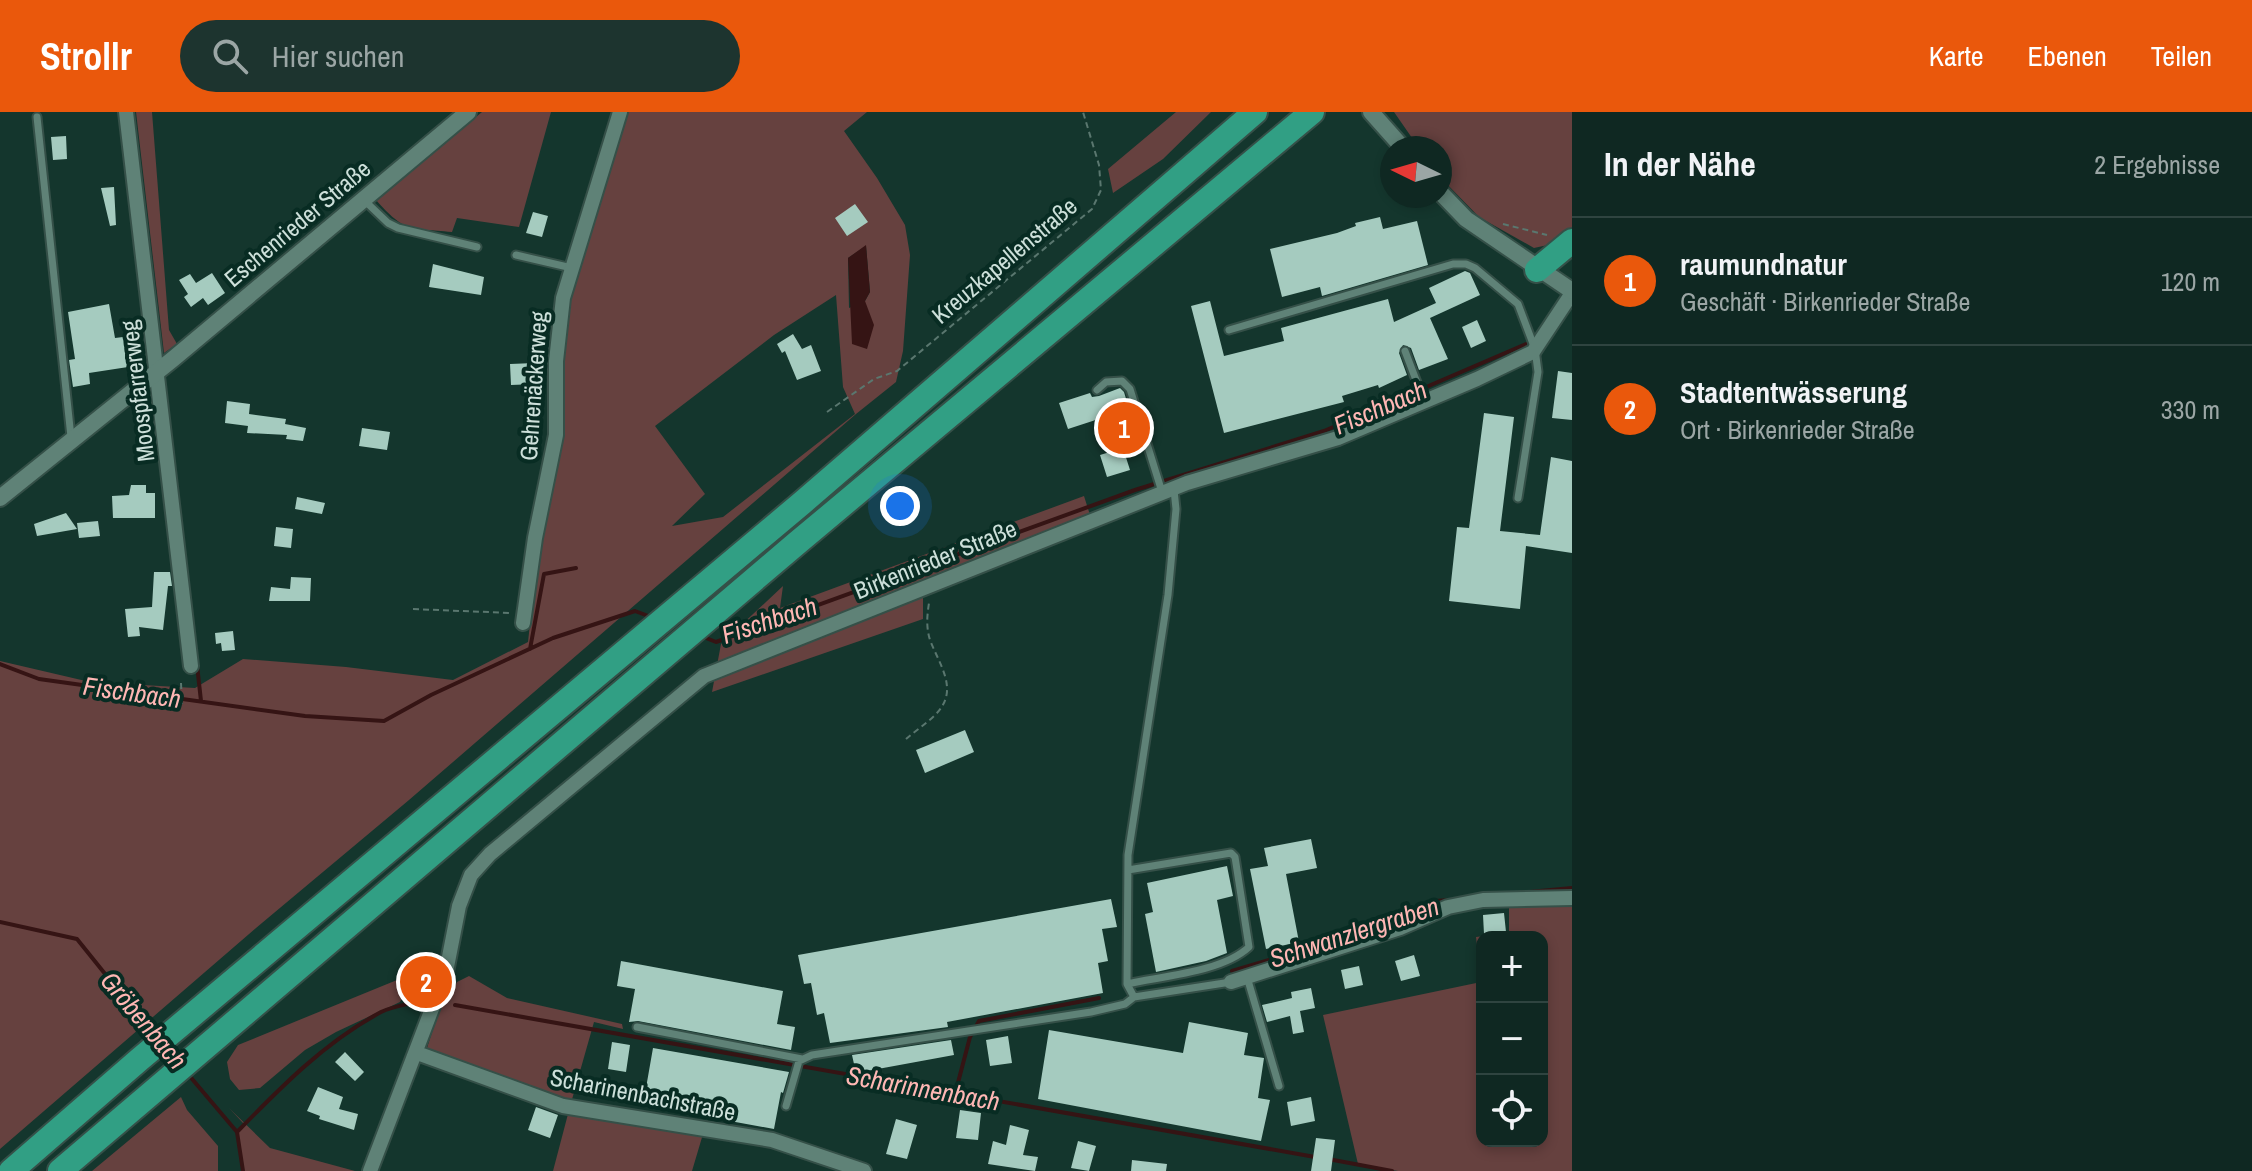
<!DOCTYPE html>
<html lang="de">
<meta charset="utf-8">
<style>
body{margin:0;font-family:"Archivo Narrow",sans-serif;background:#1d342f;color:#f1f3f6}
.controls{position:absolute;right:24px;bottom:24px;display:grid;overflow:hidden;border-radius:16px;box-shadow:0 4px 12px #0003}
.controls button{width:72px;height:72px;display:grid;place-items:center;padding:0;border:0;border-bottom:2px solid #2f4440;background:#0f2822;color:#f1f3f6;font:40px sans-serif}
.compass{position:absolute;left:1380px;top:24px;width:72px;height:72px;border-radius:50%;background:#0f2822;box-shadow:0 4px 12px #0003;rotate:275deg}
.you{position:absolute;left:900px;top:394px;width:28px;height:28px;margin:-20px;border:6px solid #fff;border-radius:50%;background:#1a73e8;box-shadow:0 0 0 12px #1a73e833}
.badge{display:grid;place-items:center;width:52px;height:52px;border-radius:50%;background:#ea580c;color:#fff;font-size:26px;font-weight:700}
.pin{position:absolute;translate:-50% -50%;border:4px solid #fff;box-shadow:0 2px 8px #0006}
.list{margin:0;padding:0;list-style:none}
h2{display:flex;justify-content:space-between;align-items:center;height:104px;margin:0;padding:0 32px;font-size:34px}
h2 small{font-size:26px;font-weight:400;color:#9ba6a5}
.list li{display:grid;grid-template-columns:52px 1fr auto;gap:24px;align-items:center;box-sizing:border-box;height:128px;padding:0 32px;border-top:2px solid #2f4440}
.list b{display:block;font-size:30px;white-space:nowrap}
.list p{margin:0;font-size:26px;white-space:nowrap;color:#9ba6a5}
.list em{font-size:26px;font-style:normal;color:#9ba6a5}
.icon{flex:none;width:44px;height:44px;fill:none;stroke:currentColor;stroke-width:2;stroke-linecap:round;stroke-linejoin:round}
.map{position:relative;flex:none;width:1572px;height:1059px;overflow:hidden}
header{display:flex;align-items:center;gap:48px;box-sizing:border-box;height:112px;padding:0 40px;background:#ea580c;color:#fff}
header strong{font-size:38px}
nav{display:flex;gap:44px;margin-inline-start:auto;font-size:28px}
.search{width:560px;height:72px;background:#1d342f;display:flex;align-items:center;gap:20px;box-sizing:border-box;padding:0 28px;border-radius:44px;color:#9ba6a5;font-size:30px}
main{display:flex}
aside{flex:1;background:#0f2822}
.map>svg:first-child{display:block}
.green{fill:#66413f;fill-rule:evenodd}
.water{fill:#351414}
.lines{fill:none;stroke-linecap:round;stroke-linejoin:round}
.stream{stroke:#351414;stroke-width:4}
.building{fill:#a5cbbf}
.service-casing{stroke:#355048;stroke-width:11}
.minor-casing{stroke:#355048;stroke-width:18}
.tertiary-casing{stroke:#355048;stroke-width:20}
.motorway-casing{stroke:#355048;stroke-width:28}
.path{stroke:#5a776f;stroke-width:2;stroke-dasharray:6 4;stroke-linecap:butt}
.service{stroke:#5f8277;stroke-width:7}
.minor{stroke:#5f8277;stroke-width:14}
.tertiary{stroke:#5f8277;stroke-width:16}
.motorway{stroke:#319f84;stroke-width:24}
.labels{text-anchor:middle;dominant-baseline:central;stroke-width:8;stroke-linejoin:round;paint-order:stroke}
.street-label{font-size:24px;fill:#cde0da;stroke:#082c23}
.water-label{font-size:26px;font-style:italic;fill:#ffb7b4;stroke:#082c23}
</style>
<header>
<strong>Strollr</strong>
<div class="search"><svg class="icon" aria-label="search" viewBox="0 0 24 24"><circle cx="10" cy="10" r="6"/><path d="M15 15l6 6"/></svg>Hier suchen</div>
<nav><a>Karte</a><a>Ebenen</a><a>Teilen</a></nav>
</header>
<main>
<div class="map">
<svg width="1572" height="1059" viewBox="0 0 1572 1059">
<rect width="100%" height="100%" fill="#14362d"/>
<path class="green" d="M136 0H152L169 218 177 232 164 241Z
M482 0H551L519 115 457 106 452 120C410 116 405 121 376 88Z
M623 0H867L844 19 877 66 905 113 910 143 903 239 896 270 856 302 409 688 256 816 0 1037V549L90 570 195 576 243 547 346 555 453 568 528 530 563 209ZM866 134 870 180 865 189 849 196 848 146ZM836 183 843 275 855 302 723 405 672 414 705 382 655 314 774 223Z
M1176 0H1211L1163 47 1113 81 1108 57Z
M1394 0H1572V117L1557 131 1534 136 1479 105 1440 65V36H1419Z
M1084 384 1090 403 923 468V507L712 580 721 532 783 474 780 496Z
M1572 792V1059H1398L1358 1052 1323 903 1481 870 1476 825 1509 821V793ZM1482 825H1542V1029H1482Z
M469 864 507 886 622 912 623 917 594 910 571 991 434 942 427 936 444 883 450 884 457 870Z
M414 867 400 890 336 920 305 938 260 976 239 978 230 967 227 950 238 933 397 868Z
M181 985 187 998 218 1034V1059H92Z
M229 996 270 1036 355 1059H243L237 1020 244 1012Z
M568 1002 703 1022 692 1059H553Z"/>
<path class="water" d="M866 133 870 180 865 189 874 213 867 237 852 232 848 146Z"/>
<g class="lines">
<path class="stream" d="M701 524 716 530 1135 378 1324 319 1526 232
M530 537 544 462 576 456
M0 552 39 567 305 604 384 609 431 583 553 526 635 499 651 505
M197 553 201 589
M1519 781 1572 776
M1408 806 1435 789 1450 788
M0 810 77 827 155 924
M1232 859 1354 823
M455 893 1315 1045
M187 961 237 1020 243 1059
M955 982 970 925 979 909 1099 886
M237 1020C281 975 325 930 381 900 393 894 410 892 423 888
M1328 1047 1392 1059"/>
</g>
<path class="building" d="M66 24 67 47 53 48 51 25Z
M114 75 116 113 110 114 101 76Z
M855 92 868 110 847 124 835 106Z
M533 100 548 104 542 125 526 121Z
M1380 105 1383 117 1417 109 1428 153 1322 184 1320 175 1282 185 1270 137 1337 121 1356 114 1355 111Z
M433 152 484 165 481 183 429 175Z
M1465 159 1470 161 1480 183 1430 206 1448 247 1419 258 1411 236 1403 233 1399 241 1407 263 1379 276 1378 273 1342 284 1344 290 1224 321 1191 194 1210 189 1224 244 1284 229 1281 216 1388 187 1394 210 1436 191 1429 176Z
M212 161 225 181 208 193 203 186 191 195 184 185 188 182 179 168 190 162 196 171Z
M109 192 115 226 123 225 128 255 89 261 90 272 73 275 69 248 75 247 68 200Z
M1477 208 1486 229 1471 236 1462 215Z
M793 222 802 237 811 233 821 259 797 268 785 239 782 241 777 232Z
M535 251 536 272 511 273 510 252Z
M1558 259 1572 261V308L1552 306Z
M1120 276 1124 280 1138 326 1120 332 1111 303 1068 317 1059 291 1090 281 1092 285 1099 284Z
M227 289 250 292 249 302 286 307 285 312 306 316 303 329 286 327 287 323 247 321 248 314 225 311Z
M1484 301 1514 305 1500 419 1540 423 1551 345 1572 349V441L1526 434 1520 497 1449 489 1457 415 1469 416Z
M362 316 390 320 387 338 359 334Z
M1123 336 1130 358 1107 365 1100 343Z
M131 373H146V381H155V406H113L112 384 129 383Z
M297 385 325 391 322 402 295 397Z
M66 401 77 417 37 424 34 412Z
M98 409 100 424 79 426 77 411Z
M276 415 293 417 291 436 274 434Z
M154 460H170L172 474H168L163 518 139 515 140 524 128 525 125 497 152 495Z
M291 465 311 466 310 489H269L271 475 290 477Z
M233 519 235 538 222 539 221 531 216 532 215 521Z
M965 618 974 640 925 661 916 638Z
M1311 727 1317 756 1286 762 1299 830 1266 837 1250 757 1268 754 1264 736Z
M1227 754 1233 784 1217 788 1227 841 1206 849 1156 860 1145 802 1153 800 1147 771Z
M1111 787 1117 815 1102 817 1108 849 1098 851 1103 881 947 910 948 915 830 931 824 901 817 903 811 871 804 872 798 843Z
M1504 801 1506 820 1484 822 1483 803Z
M1414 843 1420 864 1401 869 1395 849Z
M621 849 783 879 777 912 795 915 791 938 638 909 629 910 635 877 617 874Z
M1359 854 1363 873 1345 877 1341 858Z
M1311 876 1315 896 1300 899 1304 920 1293 922 1290 904 1267 910 1262 893 1292 886 1291 880Z
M1189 910 1248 921 1244 943 1264 946 1258 986 1270 988 1261 1029 1038 987 1049 918 1183 941Z
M1008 924 1012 951 990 954 986 928Z
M951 928 954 943 856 961 852 943Z
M612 930 630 933 626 960 608 957Z
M653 936 789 960 783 981 781 980 774 1017 643 993Z
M345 940 364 960 355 969 335 950Z
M318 975 343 985 339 997 358 1002 354 1018 319 1007 320 1004 307 999Z
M1311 985 1315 1009 1291 1014 1287 990Z
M536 995 558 1003 550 1026 528 1018Z
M960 998 981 1001 978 1028 956 1026Z
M896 1007 917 1013 907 1047 886 1042Z
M1010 1013 1029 1018 1023 1043 1038 1045 1035 1059 988 1052 993 1029 1006 1033Z
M1316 1026 1335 1028 1331 1059H1311Z
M1078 1029 1096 1034 1089 1059 1071 1056Z
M1132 1048 1167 1052 1166 1059H1131Z"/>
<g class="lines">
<defs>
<path id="service" d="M37 5 71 325
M365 89 388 111 398 116 477 135
M516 143 572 156
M1229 218 1453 152H1466L1475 156 1518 192 1535 237 1538 260 1518 386
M1405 239 1424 289
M1097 278 1106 270 1122 269 1130 277 1162 380
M1247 865 1279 974
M1127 872C1163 864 1222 860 1249 835L1235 745 1231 741 1128 758
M1134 885 1127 872 1128 743 1168 483 1176 397 1174 378
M637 915 802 947
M786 994 799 949 812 943 1091 900 1125 892 1134 885 1231 870"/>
<path id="minor" d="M126 0 191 554
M523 511 535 426 556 323V249L563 186 620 0
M1231 870 1400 816 1448 795 1483 788 1572 786
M417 941 563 994 772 1028 864 1059
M370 1059 446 860 459 794 471 763 490 742 704 564 1187 371 1338 326 1477 267 1533 240 1572 181"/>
<path id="tertiary" d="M1371 0 1403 36
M1440 80 1466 107 1572 179
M0 386 173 247 468 0"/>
<path id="motorway" d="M1537 158 1572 129
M11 1059 140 947 802 391 1255 0
M60 1059 797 431 1312 0"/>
</defs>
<use href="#service" class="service-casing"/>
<use href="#minor" class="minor-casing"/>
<use href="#tertiary" class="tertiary-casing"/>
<use href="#motorway" class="motorway-casing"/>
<path class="path" d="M1503 112 1547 123
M827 300 874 267 897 259 1092 97 1101 78 1099 53 1083 0
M413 497 511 501
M181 571 182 592
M906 627C915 619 926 612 935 603 960 579 940 554 930 528 926 515 927 504 929 491"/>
<use href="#service" class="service"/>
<use href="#minor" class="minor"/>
<use href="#tertiary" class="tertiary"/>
<use href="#motorway" class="motorway"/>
</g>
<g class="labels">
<g class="street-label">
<text transform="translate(297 111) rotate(-40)">Eschenrieder Straße</text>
<text transform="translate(1004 148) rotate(-40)">Kreuzkapellenstraße</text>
<text transform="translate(533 274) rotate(-86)">Gehrenäckerweg</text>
<text transform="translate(137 279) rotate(-97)">Moospfarrerweg</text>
<text transform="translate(935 447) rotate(-22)">Birkenrieder Straße</text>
<text transform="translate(643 982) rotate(11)">Scharinenbachstraße</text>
</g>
<g class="water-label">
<text transform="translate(1380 295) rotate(-23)">Fischbach</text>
<text transform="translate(769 508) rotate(-18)">Fischbach</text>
<text transform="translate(132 580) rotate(8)">Fischbach</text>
<text transform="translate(1354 820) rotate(-18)">Schwanzlergraben</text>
<text transform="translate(144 908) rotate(50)">Gröbenbach</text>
<text transform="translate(923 976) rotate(10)">Scharinnenbach</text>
</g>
</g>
</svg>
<div class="controls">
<button>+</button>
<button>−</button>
<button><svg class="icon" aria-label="locate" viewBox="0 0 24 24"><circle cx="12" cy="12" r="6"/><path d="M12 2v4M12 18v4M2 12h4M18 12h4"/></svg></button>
</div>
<svg class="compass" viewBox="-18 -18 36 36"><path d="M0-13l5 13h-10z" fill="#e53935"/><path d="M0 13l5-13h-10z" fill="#9ba6a5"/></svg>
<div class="you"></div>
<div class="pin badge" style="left:1124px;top:316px">1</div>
<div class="pin badge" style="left:426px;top:870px">2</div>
</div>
<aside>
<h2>In der Nähe<small>2 Ergebnisse</small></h2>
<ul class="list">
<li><span class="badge">1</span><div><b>raumundnatur</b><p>Geschäft · Birkenrieder Straße</p></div><em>120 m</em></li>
<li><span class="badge">2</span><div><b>Stadtentwässerung</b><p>Ort · Birkenrieder Straße</p></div><em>330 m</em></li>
</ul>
</aside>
</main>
